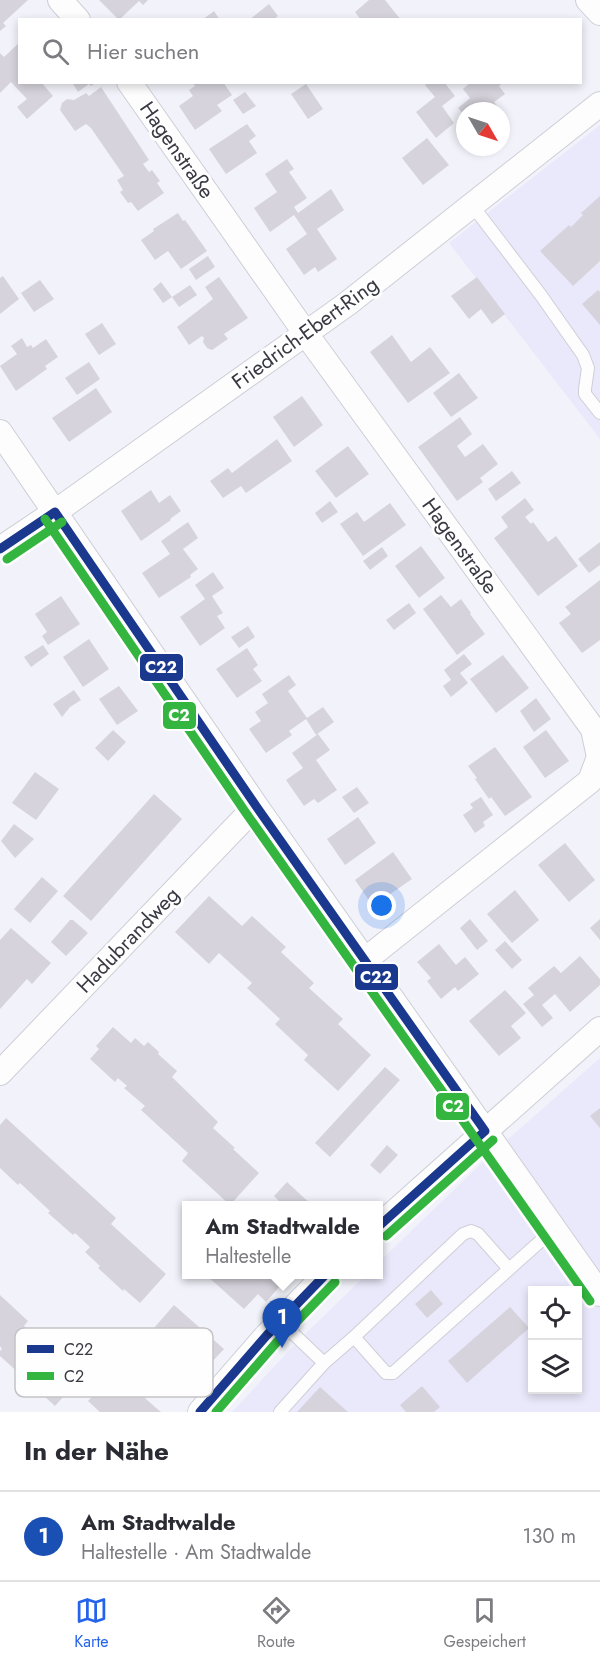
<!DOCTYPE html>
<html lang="de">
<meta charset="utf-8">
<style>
body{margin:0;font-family:Jost,sans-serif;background:#f2f2f3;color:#2b2b33}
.controls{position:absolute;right:18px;bottom:18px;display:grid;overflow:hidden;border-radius:0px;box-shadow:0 3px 9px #0003}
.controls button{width:54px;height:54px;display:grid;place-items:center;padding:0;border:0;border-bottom:2px solid #e1e1e2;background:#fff;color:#2b2b33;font:30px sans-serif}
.compass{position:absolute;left:456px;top:102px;width:54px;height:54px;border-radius:50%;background:#fff;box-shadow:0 3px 9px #0003;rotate:129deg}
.you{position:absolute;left:382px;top:906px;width:21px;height:21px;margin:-15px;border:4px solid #fff;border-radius:50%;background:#1a73e8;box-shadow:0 0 0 9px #1a73e833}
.badge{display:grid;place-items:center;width:39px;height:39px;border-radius:50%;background:#2563eb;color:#fff;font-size:20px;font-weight:700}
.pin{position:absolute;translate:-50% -50px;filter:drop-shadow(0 2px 3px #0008)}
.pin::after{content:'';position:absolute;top:32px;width:21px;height:18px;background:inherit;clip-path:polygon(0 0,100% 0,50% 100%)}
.popup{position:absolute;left:182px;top:1201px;width:201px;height:78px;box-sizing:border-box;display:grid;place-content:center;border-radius:0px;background:#fff;filter:drop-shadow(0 2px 4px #0005);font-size:20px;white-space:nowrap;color:#7c7c81}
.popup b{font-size:22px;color:#2b2b33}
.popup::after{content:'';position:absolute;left:50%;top:100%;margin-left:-12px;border:12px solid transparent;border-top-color:#fff}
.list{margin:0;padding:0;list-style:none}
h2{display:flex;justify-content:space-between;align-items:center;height:78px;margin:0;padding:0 24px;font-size:26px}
h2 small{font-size:20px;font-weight:400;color:#7c7c81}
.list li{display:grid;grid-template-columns:39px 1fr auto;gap:18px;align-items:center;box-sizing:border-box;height:90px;padding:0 24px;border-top:2px solid #e1e1e2}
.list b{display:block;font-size:22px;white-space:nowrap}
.list p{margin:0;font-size:20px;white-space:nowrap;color:#7c7c81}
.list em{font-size:20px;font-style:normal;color:#7c7c81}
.icon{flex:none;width:33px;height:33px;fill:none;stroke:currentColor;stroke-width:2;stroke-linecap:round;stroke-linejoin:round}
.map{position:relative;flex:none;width:600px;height:1412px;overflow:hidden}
.search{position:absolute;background:#fff;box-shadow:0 3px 9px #0003;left:18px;right:18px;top:18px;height:66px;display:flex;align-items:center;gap:15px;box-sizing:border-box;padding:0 21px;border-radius:0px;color:#7c7c81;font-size:22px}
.sheet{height:168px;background:#fff}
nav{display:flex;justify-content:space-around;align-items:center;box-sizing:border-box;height:84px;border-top:2px solid #e1e1e2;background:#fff;font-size:16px;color:#7c7c81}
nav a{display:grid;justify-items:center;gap:3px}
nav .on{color:#2563eb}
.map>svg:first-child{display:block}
.built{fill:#eae9fb;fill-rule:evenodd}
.building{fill:#d6d3dc}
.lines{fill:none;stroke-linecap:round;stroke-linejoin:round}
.lane-casing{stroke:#ceced7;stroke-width:14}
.street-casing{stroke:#ceced7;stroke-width:26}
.lane{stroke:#fdfdfe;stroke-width:12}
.street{stroke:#fdfdfe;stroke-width:24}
.bus-1-casing{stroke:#fefefe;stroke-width:14}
.bus-2-casing{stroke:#fefefe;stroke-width:14}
.bus-1{stroke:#1a388d;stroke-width:9}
.bus-2{stroke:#33b540;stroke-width:9}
.labels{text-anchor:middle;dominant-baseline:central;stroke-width:6;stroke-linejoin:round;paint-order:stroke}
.street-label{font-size:21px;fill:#393943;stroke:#fefefe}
.key{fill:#fefefe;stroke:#c3c3c6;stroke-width:1.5}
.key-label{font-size:16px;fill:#393943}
.line-badge{stroke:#fefefe;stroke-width:2}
.badge-label{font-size:16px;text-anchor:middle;font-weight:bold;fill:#fff}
</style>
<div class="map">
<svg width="600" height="1412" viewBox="0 0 600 1412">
<rect width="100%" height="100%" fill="#f2f2fa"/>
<path class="built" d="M600 125V439L449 243Z
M600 1058V1412H232L298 1341 366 1275 378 1274V1263L490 1155ZM532 1290H578V1390H532Z"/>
<path class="building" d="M0 0H28L3 23 6 26 0 31Z
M99 0H148L143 5 139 1 119 20Z
M369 0H385L401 20H361L355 12Z
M269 4 278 16 273 20H249Z
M214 11 220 20H202Z
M20 42V82H41L53 96 27 119 17 107 27 99 11 82 0 93V53L4 57Z
M72 82H97L91 86 89 84 78 92Z
M192 82H223L232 95 217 105 222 111 195 130 179 106 193 96 189 90 195 86Z
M429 82H444L455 96 442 106 454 123 436 138 416 112 435 97 425 85Z
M471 82H504L499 86 505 94 494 102 501 111H465V116L458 108 470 98 463 89Z
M306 84 323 109 308 119 291 94Z
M101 87 149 160 143 164 149 172 152 170 160 181 157 183 164 193 138 211 131 202 128 203 120 192 123 190 117 180 124 176 91 128 86 124 75 131 60 110 62 103 67 99 74 100 86 93 89 96Z
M245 92 256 106 243 114 233 100Z
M247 124 256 136 249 141 257 153 226 174 209 149Z
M427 138 449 165 423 185 402 158Z
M287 159 294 169 289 172 307 198 294 207 298 213 331 189 344 210 317 229 337 259 318 272 315 267 304 275 286 249 307 234 294 215 270 232 254 208 277 192 265 174Z
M600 196V261L573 286 540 251 569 225 571 227 583 215 581 213Z
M178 213 183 221 185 220 207 251 181 269 168 251 155 260 141 240 154 231 153 229Z
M208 256 215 267 196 280 189 269Z
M3 276 19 299 0 314V278Z
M219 277 248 318 224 334 228 339 212 350 207 348 203 342 204 338 202 336 189 345 177 327 213 299 205 287Z
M477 277 505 314 492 324 481 309 469 319 451 296Z
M40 280 54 299 34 312 21 293Z
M161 282 172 297 163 303 153 289Z
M190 285 197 295 179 307 172 297Z
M598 290 600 292V325L582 304Z
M102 323 116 344 99 355 85 334Z
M392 335 411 362 430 347 450 373 408 403 370 352Z
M22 338 27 347 31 345 33 348 46 339 58 357 45 366 47 369 16 391 0 366 17 354 11 346Z
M89 362 100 379 77 395 65 378Z
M459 373 478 398 451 417 433 393Z
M96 388 112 412 69 442 52 418Z
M302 396 323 425 294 447 273 417Z
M460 417 472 434 457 446 465 457 483 444 498 464 480 478 483 482 457 501 418 447Z
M277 439 292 461 246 493 241 486 223 498 210 481 228 468 232 473Z
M348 446 369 474 336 498 315 471Z
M512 471 521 483 496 501 488 489Z
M151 490 159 503 170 495 181 511 170 519 171 520 141 541 121 511Z
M525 498 534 510 525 517 531 524 533 522 548 542 556 536 578 566 538 596 494 538 508 527 501 517Z
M330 501 338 512 322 523 315 513Z
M390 503 406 525 363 556 340 524 357 512 364 522Z
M188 522 198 538 183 549 198 569 190 575 191 577 159 598 142 573 170 554 161 541Z
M600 542V565L589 573 578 559Z
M421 546 445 578 419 598 395 566Z
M382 547 388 556 370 570 363 561Z
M213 572 224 588 212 596 223 613 217 616 225 628 200 646 180 617 205 599 195 585Z
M600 580V640L582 653 559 623 571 614 565 607Z
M441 595 451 607 461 599 471 613 470 614 485 634 457 655 423 609Z
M61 596 80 624 48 645 42 636 47 632 35 614Z
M409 603 416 613 394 630 386 620Z
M248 626 255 637 239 648 231 637Z
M89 639 109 669 83 687 63 657Z
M43 645 49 654 31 667 24 657Z
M247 648 258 665 253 669 262 681 237 698 216 669Z
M464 654 472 664 460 673 468 683 451 697 443 686 451 680 444 670Z
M503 655 529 688 496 713 470 679Z
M289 675 296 685 288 691 307 718 323 707 334 722 316 735 306 719 289 731 292 735 266 753 249 729 261 721 255 712 268 703 262 694Z
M119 686 138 711 117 725 99 699Z
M74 690 81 700 70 707 62 717 53 704Z
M536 698 551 719 534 732 520 711Z
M113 730 126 742 108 761 95 748Z
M546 730 569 761 545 778 523 747Z
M318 734 330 750 316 760 337 790 318 803 314 799 304 806 286 780 303 768 292 753Z
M495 747 532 797 505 816 491 797 489 799 475 779 477 778 468 766Z
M35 772 59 789 36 820 12 803Z
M357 787 369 803 354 813 342 797Z
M154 794 182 819 91 921 63 896Z
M481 797 493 815 483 822 485 826 475 833 463 815 473 808 470 804Z
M358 817 376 843 345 865 327 839Z
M14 824 34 839 15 858 1 841Z
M565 843 595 880 569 902 538 865Z
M393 852 412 879 373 906 355 880Z
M42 877 58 891 30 923 14 909Z
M515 890 539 920 512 943 487 914Z
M209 896 242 926 252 916 286 947 281 952 314 983 309 988 343 1019 338 1024 371 1055 338 1091 304 1060 308 1055 275 1024 280 1019 247 988 252 983 219 953 209 964 175 932Z
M470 919 488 941 477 950 460 928Z
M600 919V940L590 928Z
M70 920H73L88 933 66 956 51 942Z
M11 928 51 963 32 984 27 979 0 1009V940Z
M505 941 522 960 512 969 495 950Z
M439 944 456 965 465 957 479 974 458 991 455 987 441 999 427 981 431 978 417 962Z
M580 956 600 979V985L570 1012 555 994 542 1005 553 1018 542 1027 523 1004 534 995 528 988 554 966 561 973Z
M505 990 526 1013 511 1026 521 1038 499 1056 469 1021Z
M113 1027 131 1043 135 1038 144 1046 148 1042 159 1052 158 1054 177 1071 172 1077 218 1122 213 1128 235 1148 233 1149 259 1173 230 1205 182 1161 188 1153 141 1110 145 1106 124 1088 127 1086 118 1078 115 1082 90 1059 99 1049 96 1046Z
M385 1067 400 1080 330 1157 315 1143Z
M600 1108V1128L590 1116Z
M6 1118 116 1218 111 1224 166 1274 140 1303 124 1289 123 1291 98 1268 100 1266 85 1252 90 1247 75 1233 73 1235 48 1213 50 1211 20 1183 18 1185 0 1168V1125Z
M387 1145 398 1155 380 1174 370 1165Z
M287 1182 302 1196 313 1206H284L274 1196Z
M206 1275H268L280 1286 266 1302 258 1294 244 1309Z
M431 1290 443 1304 427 1318 415 1304Z
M0 1295 28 1321 24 1326 80 1378 55 1406 0 1356V1351L2 1349 0 1346Z
M174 1305 224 1349 195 1380 147 1336Z
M510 1307 529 1328 467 1383 448 1361Z
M115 1371 155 1407 161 1412H100L88 1401Z
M422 1386 440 1407 434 1412H406L400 1405Z
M320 1387 348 1412H297Z"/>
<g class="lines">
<defs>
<path id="lane" d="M472 205 540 294 583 355 588 368 585 389V394L600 413
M280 1321 324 1363 354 1337 386 1373H393L554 1229
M354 1337 463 1234 471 1231 478 1234 509 1269
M280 1412 324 1363"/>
<path id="street" d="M60 0 78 20
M588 0 600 13
M129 82 306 334 593 729 599 757 590 781 365 960
M0 432 256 806 600 1294
M0 549 55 512 347 304 600 104
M0 1073 256 806
M378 1227 600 1029
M200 1412 267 1335 326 1274"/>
</defs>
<use href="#lane" class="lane-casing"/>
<use href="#street" class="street-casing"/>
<use href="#lane" class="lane"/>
<use href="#street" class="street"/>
<defs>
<path id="bus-1" d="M55 512 256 806 485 1131
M0 549 55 512
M378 1227 485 1131
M200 1412 267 1335 326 1274"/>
<path id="bus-2" d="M45 519 246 813 590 1301
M7 559 62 522
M386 1236 493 1140
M216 1412 276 1343 335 1282"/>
</defs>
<use href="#bus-1" class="bus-1-casing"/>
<use href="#bus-2" class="bus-2-casing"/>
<use href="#bus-1" class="bus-1"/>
<use href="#bus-2" class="bus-2"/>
</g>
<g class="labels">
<g class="street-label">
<text transform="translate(177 150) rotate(55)">Hagenstraße</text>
<text transform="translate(305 333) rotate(-36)">Friedrich-Ebert-Ring</text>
<text transform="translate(460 546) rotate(54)">Hagenstraße</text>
<text transform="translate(128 940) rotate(-46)">Hadubrandweg</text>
</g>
</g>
<rect x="15" y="1328" width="198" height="69" rx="9" class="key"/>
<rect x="27" y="1345" width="27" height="8" fill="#1a388d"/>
<rect x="27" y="1372" width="27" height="8" fill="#33b540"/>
<g class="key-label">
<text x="64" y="1355">C22</text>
<text x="64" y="1382">C2</text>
</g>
<g class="line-badge">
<rect x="139" y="653" width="45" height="29" rx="6" fill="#1a388d"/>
<rect x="162" y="701" width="35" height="29" rx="6" fill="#33b540"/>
<rect x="354" y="963" width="45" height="28" rx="6" fill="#1a388d"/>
<rect x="435" y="1092" width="35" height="29" rx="6" fill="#33b540"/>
</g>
<g class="badge-label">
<text x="161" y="673">C22</text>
<text x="179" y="721">C2</text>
<text x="376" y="983">C22</text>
<text x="453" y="1112">C2</text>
</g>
</svg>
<div class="controls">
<button><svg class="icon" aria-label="locate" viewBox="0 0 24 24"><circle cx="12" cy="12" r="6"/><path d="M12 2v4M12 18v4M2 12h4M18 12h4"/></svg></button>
<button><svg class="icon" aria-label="layers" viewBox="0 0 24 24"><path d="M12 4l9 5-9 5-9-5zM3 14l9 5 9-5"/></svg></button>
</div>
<svg class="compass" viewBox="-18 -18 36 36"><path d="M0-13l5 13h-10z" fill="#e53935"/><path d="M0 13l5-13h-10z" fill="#7c7c81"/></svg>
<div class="you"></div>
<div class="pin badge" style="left:282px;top:1348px;background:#1a4fb4">1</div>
<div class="popup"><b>Am Stadtwalde</b>Haltestelle</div>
<div class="search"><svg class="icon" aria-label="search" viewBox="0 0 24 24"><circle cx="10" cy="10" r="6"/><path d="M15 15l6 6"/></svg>Hier suchen</div>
</div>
<section class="sheet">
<h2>In der Nähe<small></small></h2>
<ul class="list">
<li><span class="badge" style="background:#1a4fb4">1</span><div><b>Am Stadtwalde</b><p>Haltestelle · Am Stadtwalde</p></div><em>130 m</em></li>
</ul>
</section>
<nav>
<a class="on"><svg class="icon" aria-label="map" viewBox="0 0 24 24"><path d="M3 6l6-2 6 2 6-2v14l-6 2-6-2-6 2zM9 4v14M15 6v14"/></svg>Karte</a>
<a><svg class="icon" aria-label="directions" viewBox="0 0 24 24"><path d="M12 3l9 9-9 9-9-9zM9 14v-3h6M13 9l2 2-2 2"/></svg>Route</a>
<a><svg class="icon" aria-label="saved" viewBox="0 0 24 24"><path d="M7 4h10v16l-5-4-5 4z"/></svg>Gespeichert</a>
</nav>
